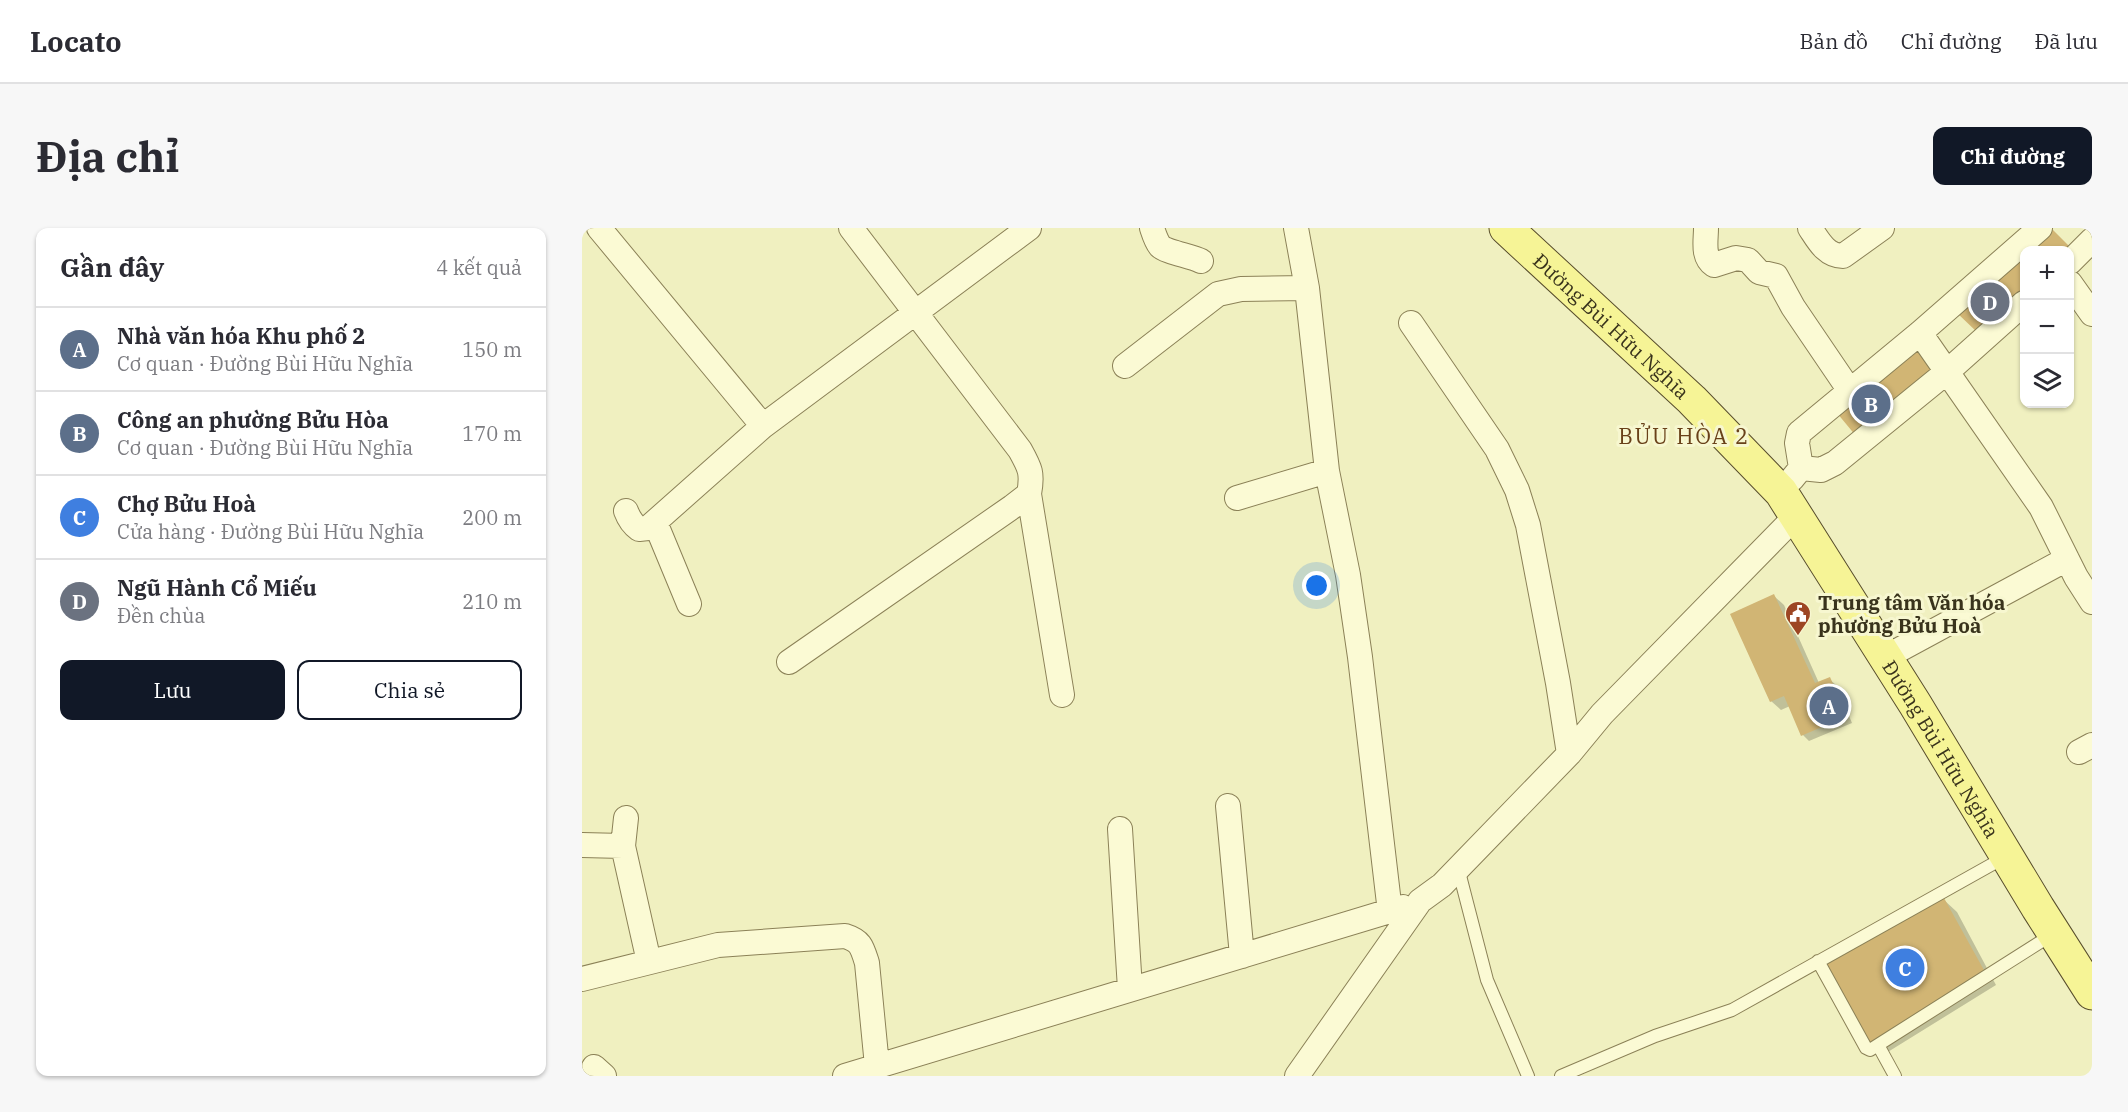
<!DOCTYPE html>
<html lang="vi">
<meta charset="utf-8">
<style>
body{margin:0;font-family:"IBM Plex Serif",serif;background:#f7f7f7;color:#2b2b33}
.controls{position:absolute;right:18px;top:18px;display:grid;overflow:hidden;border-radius:12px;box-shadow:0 2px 4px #0004}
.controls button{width:54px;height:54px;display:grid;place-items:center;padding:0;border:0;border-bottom:2px solid #e1e1e2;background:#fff;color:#2b2b33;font:30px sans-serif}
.you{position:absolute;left:735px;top:358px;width:21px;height:21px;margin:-15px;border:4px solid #fff;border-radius:50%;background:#1a73e8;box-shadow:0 0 0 9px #1a73e833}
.badge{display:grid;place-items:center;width:39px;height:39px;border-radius:50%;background:#111827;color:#fff;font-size:20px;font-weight:700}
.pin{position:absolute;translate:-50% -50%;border:3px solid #fff;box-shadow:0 2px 6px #0006}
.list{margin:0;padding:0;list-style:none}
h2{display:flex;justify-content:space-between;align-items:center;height:78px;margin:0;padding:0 24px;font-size:26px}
h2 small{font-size:20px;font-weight:400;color:#7c7c81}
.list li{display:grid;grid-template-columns:39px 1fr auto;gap:18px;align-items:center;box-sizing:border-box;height:84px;padding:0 24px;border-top:2px solid #e1e1e2}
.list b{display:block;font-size:22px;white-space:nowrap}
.list p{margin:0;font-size:20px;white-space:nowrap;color:#7c7c81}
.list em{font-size:20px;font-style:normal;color:#7c7c81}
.actions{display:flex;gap:12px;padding:18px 24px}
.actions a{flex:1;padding:14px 0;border:2px solid #111827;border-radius:12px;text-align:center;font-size:21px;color:#111827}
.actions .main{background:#111827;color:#fff}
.icon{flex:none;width:33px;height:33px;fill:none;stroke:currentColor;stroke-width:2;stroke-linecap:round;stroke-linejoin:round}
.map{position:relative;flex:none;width:1510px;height:848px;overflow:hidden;border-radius:12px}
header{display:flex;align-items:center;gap:36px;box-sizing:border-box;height:84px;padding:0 30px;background:#fff;border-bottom:2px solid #e1e1e2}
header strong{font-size:28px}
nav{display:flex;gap:33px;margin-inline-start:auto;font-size:21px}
.intro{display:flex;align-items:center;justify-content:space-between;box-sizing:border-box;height:144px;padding:0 36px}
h1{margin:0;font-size:42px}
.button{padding:15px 27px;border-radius:12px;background:#111827;color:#fff;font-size:21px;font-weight:700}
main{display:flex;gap:36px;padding:0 36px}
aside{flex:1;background:#fff;border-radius:12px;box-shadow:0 2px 4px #0004}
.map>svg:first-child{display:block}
.shadow{fill:#0003}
.building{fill:#d1b574}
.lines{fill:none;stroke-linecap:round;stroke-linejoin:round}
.service-casing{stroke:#8b8157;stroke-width:14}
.minor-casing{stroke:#8b8157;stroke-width:26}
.primary-casing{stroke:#584d2c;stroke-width:35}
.service{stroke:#fbfad4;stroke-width:12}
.minor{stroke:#fbfad4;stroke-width:24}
.primary{stroke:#f6f496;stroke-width:33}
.labels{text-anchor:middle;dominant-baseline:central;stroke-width:6;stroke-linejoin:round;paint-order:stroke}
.street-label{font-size:20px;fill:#39331c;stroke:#f7f7d0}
.poi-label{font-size:20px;font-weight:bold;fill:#39331c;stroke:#f7f7d0;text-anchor:start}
.quarter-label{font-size:22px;letter-spacing:1.5px;fill:#694119;stroke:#f7f7d0}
</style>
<header>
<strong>Locato</strong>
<nav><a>Bản đồ</a><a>Chỉ đường</a><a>Đã lưu</a></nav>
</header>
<div class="intro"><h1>Địa chỉ</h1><a class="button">Chỉ đường</a></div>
<main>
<aside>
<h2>Gần đây<small>4 kết quả</small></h2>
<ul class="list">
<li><span class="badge" style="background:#5c6f8a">A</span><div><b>Nhà văn hóa Khu phố 2</b><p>Cơ quan · Đường Bùi Hữu Nghĩa</p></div><em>150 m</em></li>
<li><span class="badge" style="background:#5c6f8a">B</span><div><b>Công an phường Bửu Hòa</b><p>Cơ quan · Đường Bùi Hữu Nghĩa</p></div><em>170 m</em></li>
<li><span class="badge" style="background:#3f7fe0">C</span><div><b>Chợ Bửu Hoà</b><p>Cửa hàng · Đường Bùi Hữu Nghĩa</p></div><em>200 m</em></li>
<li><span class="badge" style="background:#6b7280">D</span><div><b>Ngũ Hành Cổ Miếu</b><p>Đền chùa</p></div><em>210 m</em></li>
</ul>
<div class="actions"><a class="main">Lưu</a><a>Chia sẻ</a></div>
</aside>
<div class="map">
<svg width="1510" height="848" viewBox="0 0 1510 848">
<rect width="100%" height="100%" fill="#f0f0c0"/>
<path class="shadow" d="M1192 368 1202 377 1237 455 1247 451 1254 457 1270 495 1227 513 1221 507 1208 478 1199 482 1189 473Z
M1362 672 1375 684 1414 757 1301 827 1288 815 1245 736Z"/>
<path class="building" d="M1469 0 1489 20 1487 22H1444Z
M1442 24V63L1396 105 1374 84Z
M1337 117 1355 141 1274 208 1255 185Z
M1192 366 1233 455 1248 449 1265 488 1219 508 1202 468 1188 474 1148 386Z
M1362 670 1403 744 1287 815 1243 735Z"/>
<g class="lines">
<defs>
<path id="service" d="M876 640 905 752 946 848
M1236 733 1284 820 1288 822 1471 706
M1296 817 1313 848
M979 848 1073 808 1150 782 1425 628"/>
<path id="minor" d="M17 0 181 198
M570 0C572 6 574 13 578 18 584 24 609 28 619 33
M714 0 725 60 745 243 766 347 778 429 808 684
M1124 0C1124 13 1120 29 1132 37L1154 30 1166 32 1177 44 1194 48 1211 79 1268 163
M1228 0C1236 12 1244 28 1261 28L1300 0
M1488 34 1510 12
M1488 55 1510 86
M829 95 915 221 935 262 946 297 976 455 987 526
M1338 105 1459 279 1494 349 1510 374
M543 138 636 66 659 61 725 60
M1219 240 1215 215 1217 205 1338 105 1458 0
M1210 251 1219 240 1239 242 1253 235 1366 143 1442 75
M447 266 480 467
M655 270 745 243
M44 283C47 291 50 296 57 301L66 300 181 198 447 0
M73 294 107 376
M1302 430 1485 331
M207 434 430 279 447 266C451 245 448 240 438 222L269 0
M1497 524 1510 517
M646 578 660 728
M538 601 548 761
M0 617 41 618 67 734
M41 618 44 590
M0 751 136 717 263 708C279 713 280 719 285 735L295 838
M12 839 22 848
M263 848 821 679
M715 848 838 673 860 657 987 526 1020 486 1214 288"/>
<g id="primary">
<path id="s1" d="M924 0 1110 172 1199 264 1333 476 1456 680 1510 765"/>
</g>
</defs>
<use href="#service" class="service-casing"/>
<use href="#minor" class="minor-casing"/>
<use href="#primary" class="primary-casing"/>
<use href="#service" class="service"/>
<use href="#minor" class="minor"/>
<use href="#primary" class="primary"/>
</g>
<defs>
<symbol id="civic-pin" viewBox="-11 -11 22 30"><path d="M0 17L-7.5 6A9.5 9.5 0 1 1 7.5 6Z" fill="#9d4624" stroke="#f7f7d0"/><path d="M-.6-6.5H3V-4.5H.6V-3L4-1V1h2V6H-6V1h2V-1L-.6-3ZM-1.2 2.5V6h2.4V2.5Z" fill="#fff"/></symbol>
</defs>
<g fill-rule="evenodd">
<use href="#civic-pin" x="1201" y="371" width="30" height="40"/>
</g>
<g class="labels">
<g class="street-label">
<text stroke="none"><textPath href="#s1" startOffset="144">Đường Bùi Hữu Nghĩa</textPath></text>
<text stroke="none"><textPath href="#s1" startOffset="684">Đường Bùi Hữu Nghĩa</textPath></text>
</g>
<g class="poi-label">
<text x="1236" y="374">Trung tâm Văn hóa<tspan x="1236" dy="23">phường Bửu Hoà</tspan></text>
</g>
<g class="quarter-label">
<text x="1102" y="207">BỬU HÒA 2</text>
</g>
</g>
</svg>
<div class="controls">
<button>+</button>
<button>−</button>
<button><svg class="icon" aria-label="layers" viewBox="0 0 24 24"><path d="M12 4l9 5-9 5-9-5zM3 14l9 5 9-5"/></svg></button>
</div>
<div class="you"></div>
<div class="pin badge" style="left:1247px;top:478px;background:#5c6f8a">A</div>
<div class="pin badge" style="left:1289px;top:176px;background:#5c6f8a">B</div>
<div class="pin badge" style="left:1323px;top:740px;background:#3f7fe0">C</div>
<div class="pin badge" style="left:1408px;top:74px;background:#6b7280">D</div>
</div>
</main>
